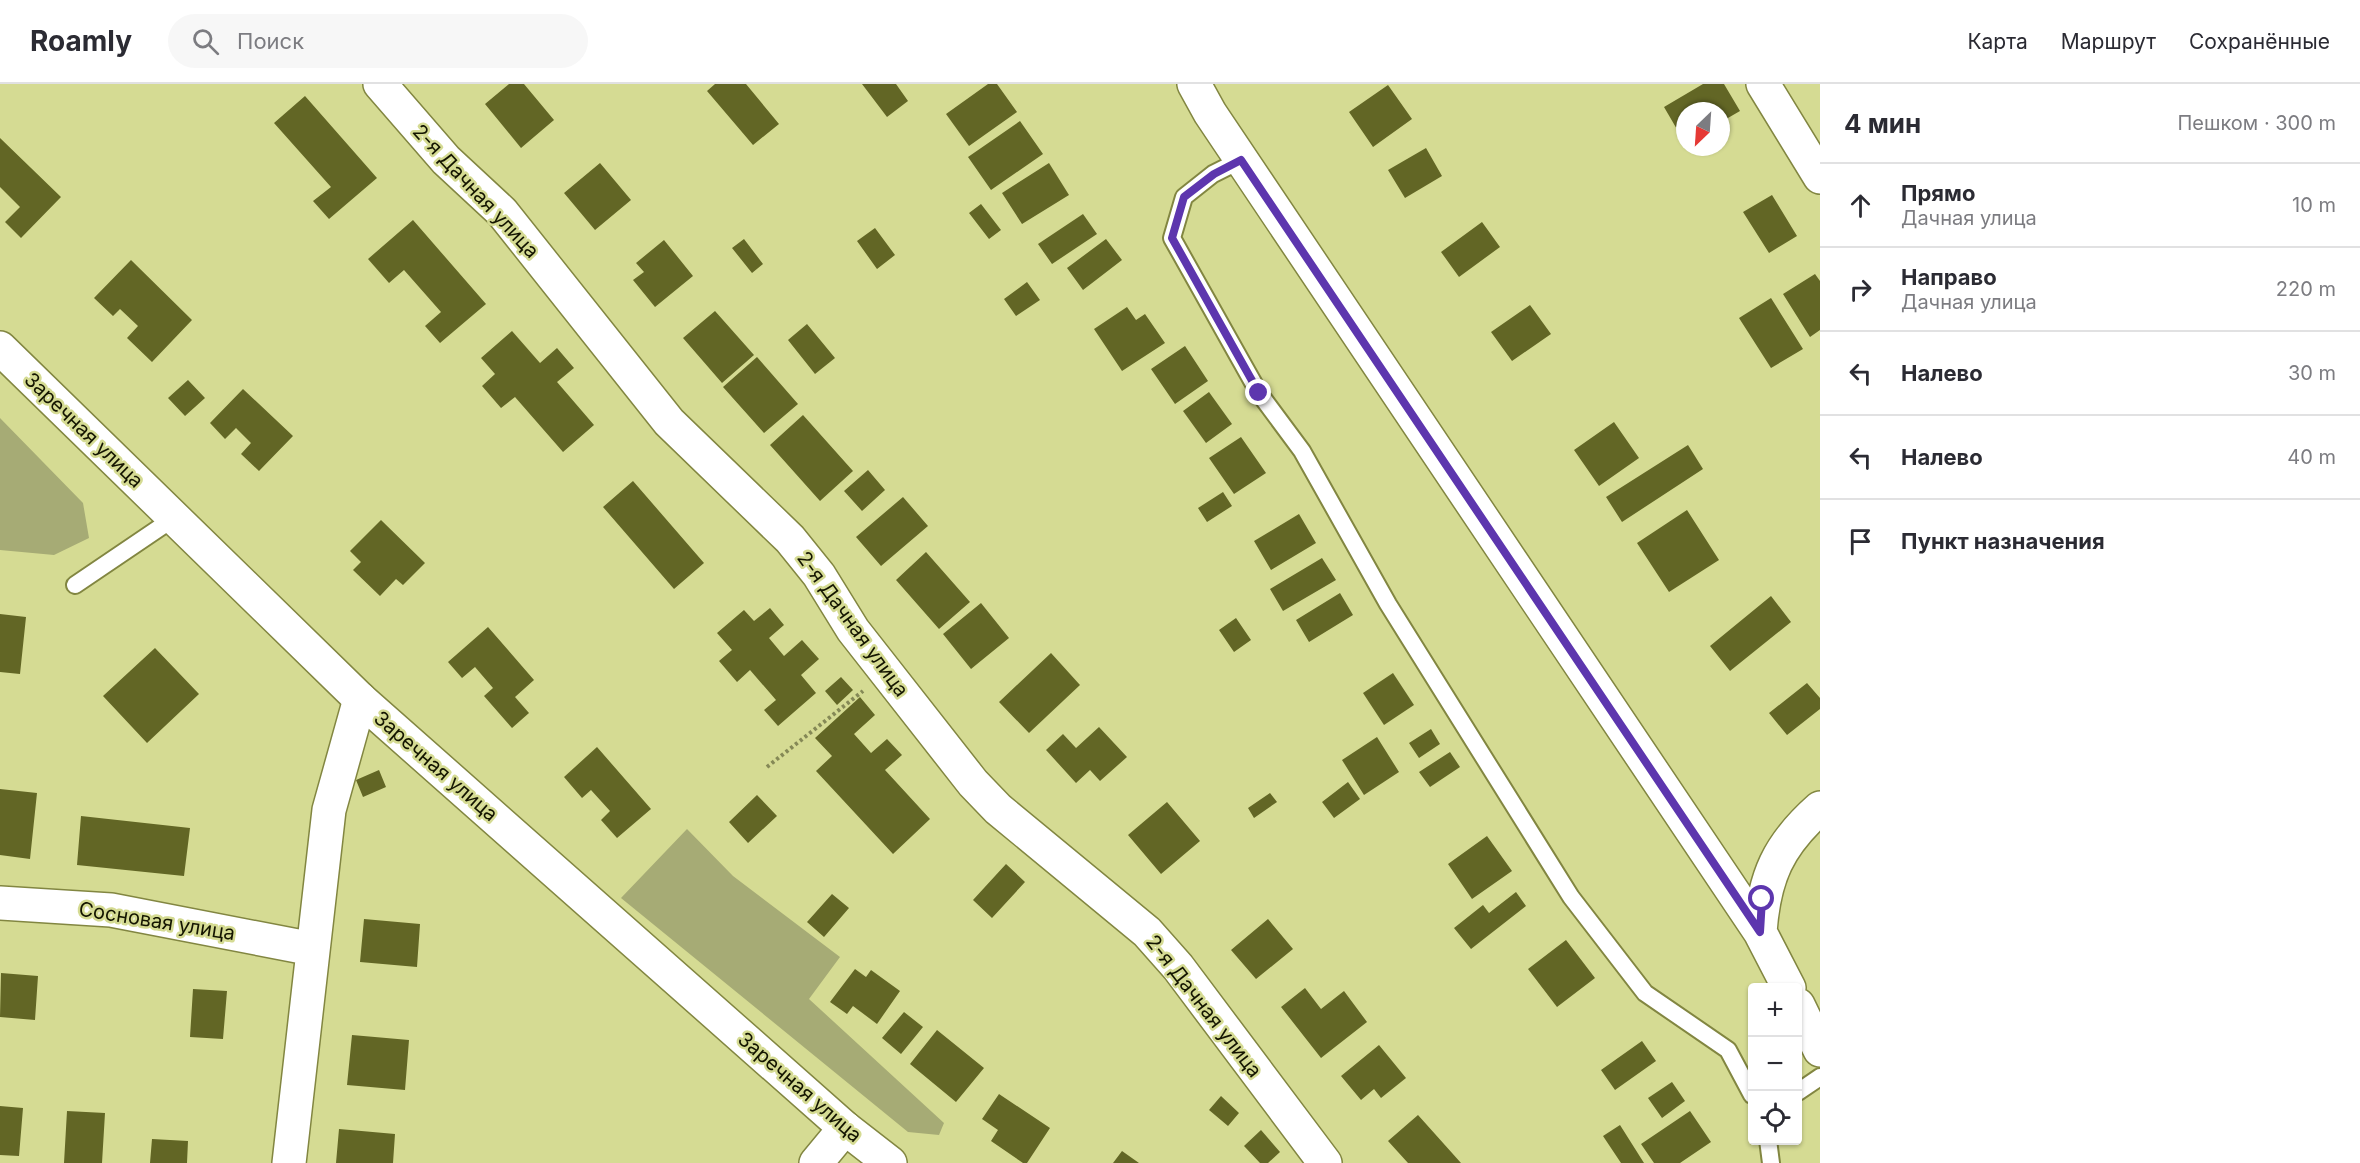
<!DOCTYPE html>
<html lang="ru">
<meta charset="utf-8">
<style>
body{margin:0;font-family:Inter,sans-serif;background:#f7f7f7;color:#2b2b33}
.controls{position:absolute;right:18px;bottom:18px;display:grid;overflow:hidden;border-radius:6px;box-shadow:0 2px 4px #0004}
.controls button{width:54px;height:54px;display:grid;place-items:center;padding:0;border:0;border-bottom:2px solid #e1e1e2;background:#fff;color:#2b2b33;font:30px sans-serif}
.compass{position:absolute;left:1676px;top:18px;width:54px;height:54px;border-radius:50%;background:#fff;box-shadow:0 2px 4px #0004;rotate:205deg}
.stop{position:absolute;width:18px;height:18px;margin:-14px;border:4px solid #5d36ae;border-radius:50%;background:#fff}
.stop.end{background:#5d36ae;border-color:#fff;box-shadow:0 2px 6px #0008}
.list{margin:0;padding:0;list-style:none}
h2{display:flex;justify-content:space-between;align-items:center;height:78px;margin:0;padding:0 24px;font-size:26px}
h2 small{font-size:20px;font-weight:400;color:#7c7c81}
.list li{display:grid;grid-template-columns:39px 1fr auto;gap:18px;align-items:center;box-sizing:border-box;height:84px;padding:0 24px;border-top:2px solid #e1e1e2}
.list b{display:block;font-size:22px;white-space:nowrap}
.list p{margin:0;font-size:20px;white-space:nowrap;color:#7c7c81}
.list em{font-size:20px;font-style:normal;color:#7c7c81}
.icon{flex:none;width:33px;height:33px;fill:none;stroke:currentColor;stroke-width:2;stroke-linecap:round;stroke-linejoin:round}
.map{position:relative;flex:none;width:1820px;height:1079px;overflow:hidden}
header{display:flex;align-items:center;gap:36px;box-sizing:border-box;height:84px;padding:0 30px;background:#fff;border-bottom:2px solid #e1e1e2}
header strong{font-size:28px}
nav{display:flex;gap:33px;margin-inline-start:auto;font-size:21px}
.search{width:420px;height:54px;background:#f7f7f7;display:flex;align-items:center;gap:15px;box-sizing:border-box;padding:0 21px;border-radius:33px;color:#7c7c81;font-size:22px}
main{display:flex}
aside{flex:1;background:#fff}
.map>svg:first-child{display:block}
.green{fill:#a6ab75}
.building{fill:#626625}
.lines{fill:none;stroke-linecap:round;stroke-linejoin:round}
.service-casing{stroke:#828641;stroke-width:20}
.minor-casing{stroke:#828641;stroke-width:36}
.secondary-casing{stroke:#828641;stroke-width:36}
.path{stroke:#858956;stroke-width:4;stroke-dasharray:3 3;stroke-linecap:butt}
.service{stroke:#fff;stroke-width:16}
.minor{stroke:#fff;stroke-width:33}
.secondary{stroke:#fff;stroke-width:33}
.route{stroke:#5d36ae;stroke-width:8}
.labels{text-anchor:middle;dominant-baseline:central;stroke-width:5;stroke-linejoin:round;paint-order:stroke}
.street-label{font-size:20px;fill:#141500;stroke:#d5db93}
</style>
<header>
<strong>Roamly</strong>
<div class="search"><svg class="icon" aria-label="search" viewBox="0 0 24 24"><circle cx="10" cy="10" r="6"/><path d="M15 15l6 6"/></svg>Поиск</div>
<nav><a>Карта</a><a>Маршрут</a><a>Сохранённые</a></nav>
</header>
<main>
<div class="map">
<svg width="1820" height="1079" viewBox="0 0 1820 1079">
<rect width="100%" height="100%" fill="#d5db93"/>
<path class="green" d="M0 334 83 419 89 454 54 471 0 466Z
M687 745 733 792 840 873 809 915 944 1039 939 1051 908 1048 621 814Z"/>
<path class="building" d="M509 0H524L554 36 521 64 485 20Z
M715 0H746L779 40 753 61 707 7Z
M862 0H896L908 17 887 33Z
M988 0H997L1017 28 969 62 946 30Z
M1703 0H1724L1740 27 1721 38V27H1685V59L1664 23Z
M1388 1 1412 35 1373 63 1349 28Z
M305 12 377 94 329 135 313 117 331 103 274 39Z
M1020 37 1043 70 991 106 968 73Z
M0 54 61 113 21 154 5 138 20 123 0 103Z
M1426 64 1442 92 1405 114 1388 86Z
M600 79 631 116 595 146 564 109Z
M1049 79 1069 111 1022 140 1002 109Z
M1772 111 1797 152 1769 169 1743 128Z
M981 120 1001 146 989 155 969 129Z
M1083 130 1097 150 1052 180 1038 160Z
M413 136 486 220 440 259 425 242 441 228 404 186 389 199 368 175Z
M1482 138 1500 163 1459 193 1441 168Z
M875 144 895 171 877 185 857 157Z
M744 155 763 180 752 189 732 164Z
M1106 155 1122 176 1083 206 1067 184Z
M664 156 693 192 655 223 633 196 644 188 636 179Z
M131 176 192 236 152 278 127 254 138 242 120 225 113 232 94 214Z
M1815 190 1820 197V246L1810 253 1783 210Z
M1027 198 1040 216 1016 232 1004 215Z
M1771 214 1803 265 1771 284 1739 234Z
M1530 221 1551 250 1512 277 1491 248Z
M1127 223 1136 236 1145 230 1165 259 1122 287 1094 245Z
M715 227 754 271 722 299 683 254Z
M807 240 835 274 815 290 788 256Z
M512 247 540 279 557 264 574 284 557 298 594 341 563 368 515 313 501 324 482 302 495 290 481 274Z
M1185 262 1208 297 1175 320 1151 285Z
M757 273 798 320 764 349 723 303Z
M188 296 205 314 185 332 168 314Z
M243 305 293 352 259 387 241 370 251 359 236 344 225 355 210 339Z
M1209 308 1232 340 1206 359 1183 327Z
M803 331 853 387 820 417 770 361Z
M1614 338 1639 374 1599 402 1574 366Z
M1241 353 1266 389 1234 410 1209 374Z
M1688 361 1703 385 1622 438 1606 413Z
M868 386 885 406 862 427 844 407Z
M633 397 704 479 674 505 603 423Z
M1223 408 1232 422 1207 438 1198 424Z
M903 413 928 442 881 482 856 453Z
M1687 426 1719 476 1669 508 1637 459Z
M1299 430 1316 459 1271 486 1254 457Z
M381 436 425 479 403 501 396 495 380 512 353 486 361 478 350 467Z
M926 468 970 518 939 545 896 496Z
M1322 474 1336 496 1283 527 1270 505Z
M1340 509 1353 531 1309 558 1296 536Z
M1771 512 1791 538 1730 587 1710 562Z
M981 519 1009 554 971 585 943 550Z
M770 524 784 541 769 554 784 572 802 556 819 575 801 591 816 609 778 642 764 626 776 616 750 586 737 598 719 577 732 566 717 549 744 526 754 537Z
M0 530 26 533 20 590 0 588Z
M1236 534 1251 556 1234 568 1219 546Z
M488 543 534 596 515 613 529 629 512 644 484 612 493 604 475 583 462 594 448 578Z
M155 564 199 610 147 659 103 612Z
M1051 569 1080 601 1029 649 999 618Z
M1393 589 1414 621 1384 641 1363 609Z
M841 593 853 606 837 621 825 607Z
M1807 599 1820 614V625L1787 651 1769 629Z
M860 613 875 631 854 650 871 669 887 655 902 671 885 686 930 735 893 770 816 687 832 672 815 654Z
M1099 643 1127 673 1100 697 1090 686 1076 699 1046 666 1063 650 1076 664Z
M1431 645 1440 660 1419 674 1409 659Z
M1377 653 1399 688 1364 711 1342 676Z
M597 663 651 725 617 754 601 736 610 727 591 706 582 714 564 693Z
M1450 668 1460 683 1430 703 1419 688Z
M379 686 386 703 363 713 356 696Z
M1348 698 1360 715 1334 734 1322 718Z
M0 705 37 709 30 775 0 771Z
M1270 709 1277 718 1254 734 1248 724Z
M757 711 777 732 748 759 729 738Z
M1167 718 1200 757 1161 790 1128 751Z
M81 732 190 744 184 792 77 781Z
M1487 752 1512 787 1472 815 1448 780Z
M1006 780 1025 798 992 834 973 816Z
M1516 808 1526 822 1471 865 1454 844 1483 821 1489 829Z
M832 810 849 824 824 853 807 838Z
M364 835 420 840 417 883 360 878Z
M1268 835 1293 865 1256 895 1231 866Z
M1566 856 1595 894 1557 923 1528 885Z
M855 885 866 893 871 886 900 907 877 940 853 922 847 930 830 918Z
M1 889 38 892 35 936 0 933Z
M1305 904 1321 925 1344 907 1367 938 1321 974 1281 923Z
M193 905 227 907 223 955 190 953Z
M904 928 923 943 901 970 882 954Z
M937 946 984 984 956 1018 910 980Z
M352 951 409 956 405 1006 347 1001Z
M1642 957 1656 977 1615 1006 1601 986Z
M1379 961 1406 994 1381 1014 1374 1005 1361 1016 1341 992Z
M1672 998 1685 1017 1662 1034 1648 1014Z
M999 1010 1050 1044 1027 1079H1023L991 1057 998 1046 982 1035Z
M1221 1012 1239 1029 1228 1042 1209 1026Z
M0 1022 23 1024 19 1072 0 1071Z
M67 1027 105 1029 102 1079H64Z
M1690 1027 1711 1058 1680 1079H1654L1641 1060Z
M1418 1031 1461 1079H1408L1388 1057Z
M1620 1041 1644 1079H1621L1603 1052Z
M339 1045 395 1050 393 1079H336Z
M1261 1046 1280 1068 1268 1079H1260L1244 1062Z
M152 1055 188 1057 187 1079H150Z
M1122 1067 1139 1079H1113Z"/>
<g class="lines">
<defs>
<path id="service" d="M1241 76 1213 90 1184 113 1172 154 1259 309 1302 367 1388 520 1571 813 1645 909 1728 966 1752 1011
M75 501 174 434
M1798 1008 1820 993
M1768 1056 1771 1079"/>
<path id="minor" d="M380 0 446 76 502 128 669 338 790 455 819 491 853 546 973 699 998 725 1147 848 1178 883 1325 1079
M1194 0 1210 29 1760 848 1789 904
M1763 0 1820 93
M0 819 111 826 313 865
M1760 848C1764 793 1778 761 1820 724
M1798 921 1820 966
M289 1079 329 726 360 615
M816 1079 845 1044"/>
<path id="secondary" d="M0 264 360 615 845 1044 890 1079"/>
</defs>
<use href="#service" class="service-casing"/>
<use href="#minor" class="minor-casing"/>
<use href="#secondary" class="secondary-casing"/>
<path class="path" d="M767 683 863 607"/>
<use href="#service" class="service"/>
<use href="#minor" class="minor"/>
<use href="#secondary" class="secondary"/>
</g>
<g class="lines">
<path class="route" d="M1259 309 1172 154 1184 113 1214 90 1241 76 1760 848 1762 815"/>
</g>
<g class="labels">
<g class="street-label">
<text transform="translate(476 107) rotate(47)">2-я Дачная улица</text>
<text transform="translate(84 346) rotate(44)">Заречная улица</text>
<text transform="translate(853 540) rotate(54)">2-я Дачная улица</text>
<text transform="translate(436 682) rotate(41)">Заречная улица</text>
<text transform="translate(157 837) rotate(9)">Сосновая улица</text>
<text transform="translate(1204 922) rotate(52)">2-я Дачная улица</text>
<text transform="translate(800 1003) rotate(41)">Заречная улица</text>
</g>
</g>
</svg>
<div class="controls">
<button>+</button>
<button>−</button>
<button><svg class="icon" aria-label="locate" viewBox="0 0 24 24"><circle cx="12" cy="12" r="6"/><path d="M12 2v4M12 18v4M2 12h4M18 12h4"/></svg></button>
</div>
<svg class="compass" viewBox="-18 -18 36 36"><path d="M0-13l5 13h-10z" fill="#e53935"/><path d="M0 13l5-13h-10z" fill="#7c7c81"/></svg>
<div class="stop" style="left:1762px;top:815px"></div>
<div class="stop end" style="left:1259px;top:309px"></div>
</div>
<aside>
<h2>4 мин<small>Пешком · 300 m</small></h2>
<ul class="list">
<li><svg class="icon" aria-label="ahead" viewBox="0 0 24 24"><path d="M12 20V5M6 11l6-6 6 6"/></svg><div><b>Прямо</b><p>Дачная улица</p></div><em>10 m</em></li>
<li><svg class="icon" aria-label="right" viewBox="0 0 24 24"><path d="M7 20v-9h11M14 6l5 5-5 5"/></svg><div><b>Направо</b><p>Дачная улица</p></div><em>220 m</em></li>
<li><svg class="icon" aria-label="left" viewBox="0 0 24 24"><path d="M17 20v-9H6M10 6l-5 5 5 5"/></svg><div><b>Налево</b></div><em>30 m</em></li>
<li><svg class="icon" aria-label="left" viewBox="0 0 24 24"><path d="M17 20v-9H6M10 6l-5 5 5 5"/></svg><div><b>Налево</b></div><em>40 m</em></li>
<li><svg class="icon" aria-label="arrive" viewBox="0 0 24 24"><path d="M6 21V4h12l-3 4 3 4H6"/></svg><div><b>Пункт назначения</b></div></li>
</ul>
</aside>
</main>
